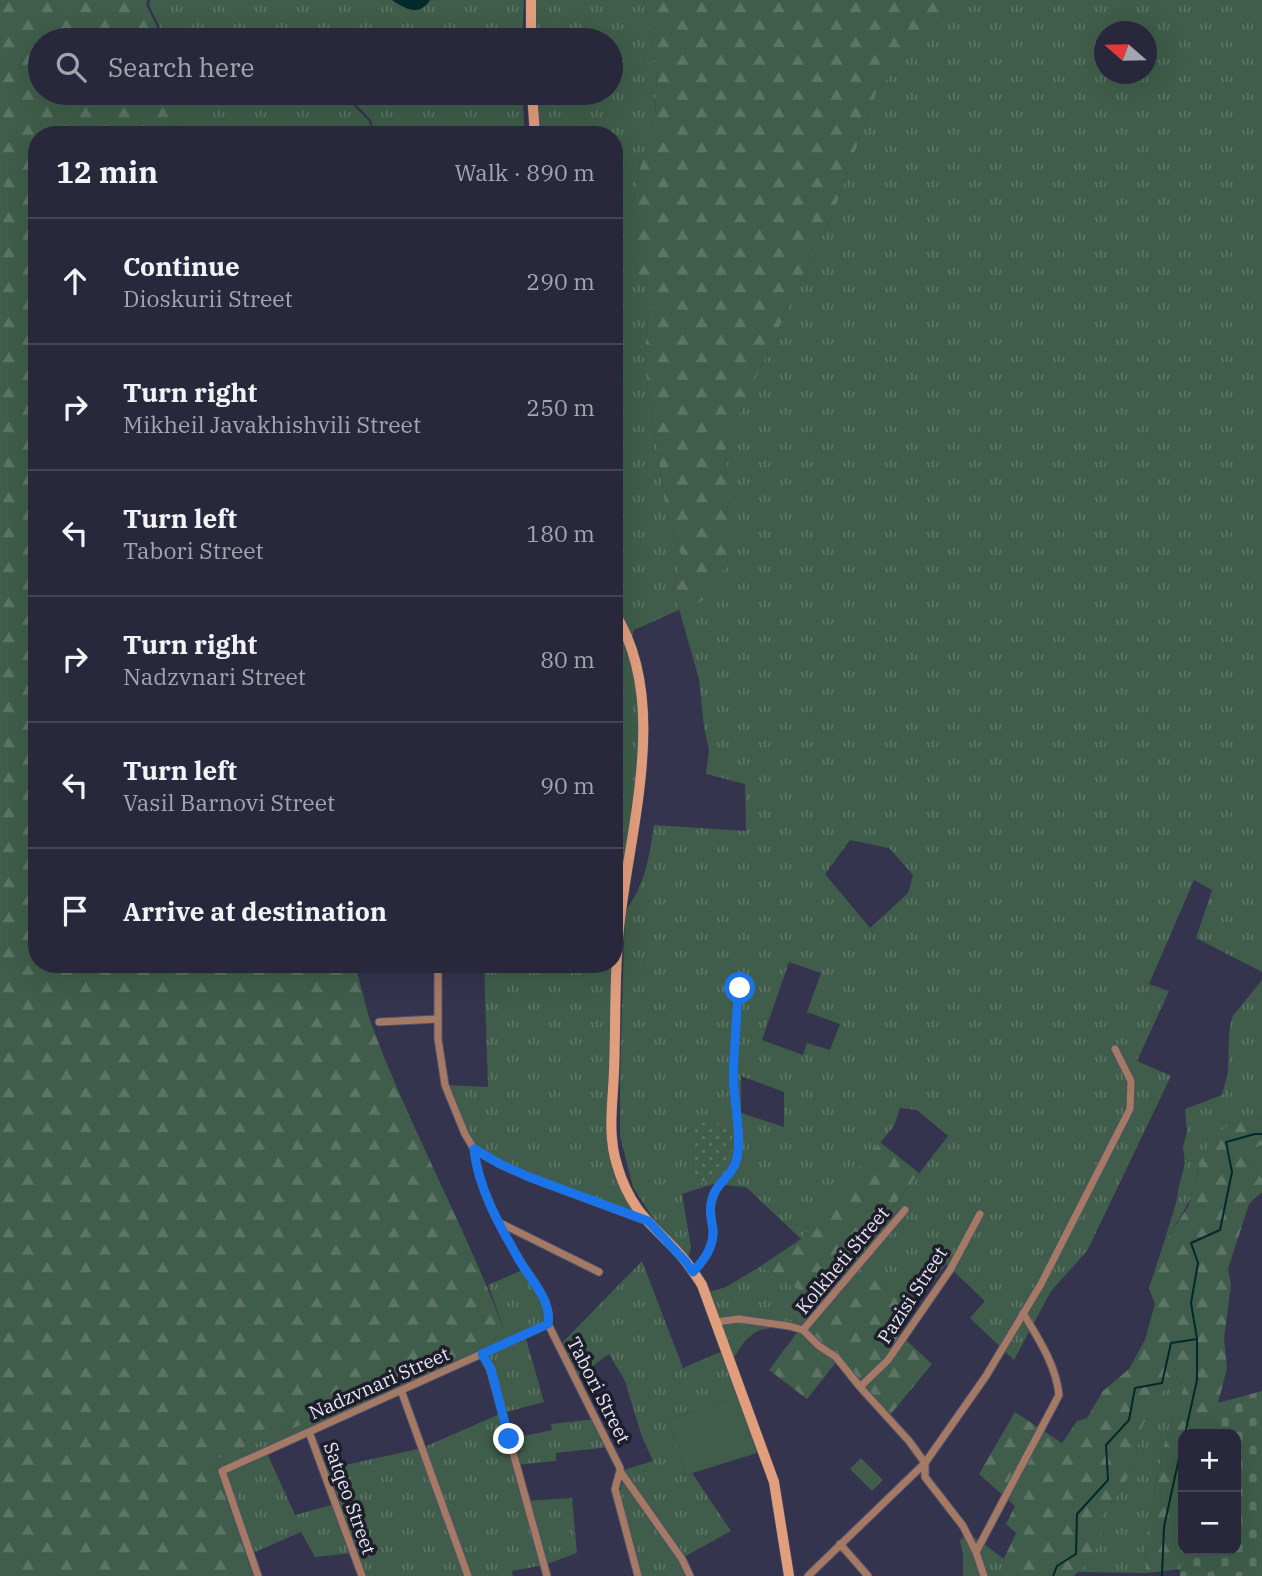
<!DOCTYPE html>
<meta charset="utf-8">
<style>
body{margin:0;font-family:"IBM Plex Serif",serif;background:#343346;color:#f1f3f6}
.controls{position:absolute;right:21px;bottom:21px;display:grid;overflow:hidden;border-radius:14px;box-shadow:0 7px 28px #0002}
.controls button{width:63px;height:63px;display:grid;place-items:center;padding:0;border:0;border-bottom:2px solid #445;background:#28273b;color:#f1f3f6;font:35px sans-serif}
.compass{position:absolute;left:1094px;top:21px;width:63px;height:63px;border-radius:50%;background:#28273b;box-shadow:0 7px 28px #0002;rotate:290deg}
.stop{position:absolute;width:21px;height:21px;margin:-16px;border:5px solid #1a73e8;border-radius:50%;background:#fff}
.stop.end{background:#1a73e8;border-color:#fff;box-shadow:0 2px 7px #0008}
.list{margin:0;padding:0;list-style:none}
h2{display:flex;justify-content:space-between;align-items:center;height:91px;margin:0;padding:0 28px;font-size:30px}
h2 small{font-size:23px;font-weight:400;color:#a5a5af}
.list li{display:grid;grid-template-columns:46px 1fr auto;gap:21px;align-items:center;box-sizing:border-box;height:126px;padding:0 28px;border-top:2px solid #445}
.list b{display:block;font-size:26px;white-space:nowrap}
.list p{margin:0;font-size:23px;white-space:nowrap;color:#a5a5af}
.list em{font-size:23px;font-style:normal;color:#a5a5af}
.icon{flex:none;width:38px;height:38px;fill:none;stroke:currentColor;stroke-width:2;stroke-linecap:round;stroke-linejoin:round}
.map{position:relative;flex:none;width:1262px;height:1576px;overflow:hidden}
.search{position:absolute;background:#28273b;box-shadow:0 7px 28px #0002;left:28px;top:28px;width:595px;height:77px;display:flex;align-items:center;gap:18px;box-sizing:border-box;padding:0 24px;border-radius:38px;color:#a5a5af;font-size:26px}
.panel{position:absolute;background:#28273b;box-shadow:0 7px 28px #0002;left:28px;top:126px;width:595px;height:847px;border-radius:28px}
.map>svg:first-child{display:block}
.grass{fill:url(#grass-tufts);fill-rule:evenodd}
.forest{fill:url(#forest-firs)}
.cemetery{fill:url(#cemetery-stones)}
.park{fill:#3f5d4a}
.garden{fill:url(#garden-dots)}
.water{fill:#002a2b}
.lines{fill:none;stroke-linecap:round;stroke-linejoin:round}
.stream{stroke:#002a2b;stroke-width:2}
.street-casing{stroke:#51506a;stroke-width:9}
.secondary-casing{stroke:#51506a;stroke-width:11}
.street{stroke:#a47a65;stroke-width:7}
.secondary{stroke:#e19e7d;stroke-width:10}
.route{stroke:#1a73e8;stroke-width:9}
.labels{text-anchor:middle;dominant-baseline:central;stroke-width:7;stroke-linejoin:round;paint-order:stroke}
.street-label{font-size:19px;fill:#e5e6f7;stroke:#1e1d2a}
</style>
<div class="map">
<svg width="1262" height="1576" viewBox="0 0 1262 1576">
<defs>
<pattern id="grass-tufts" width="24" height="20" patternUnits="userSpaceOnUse" patternTransform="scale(1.75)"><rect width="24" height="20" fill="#3f5d4a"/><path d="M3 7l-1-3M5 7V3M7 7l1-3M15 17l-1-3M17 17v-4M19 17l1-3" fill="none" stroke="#5b7465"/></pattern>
<pattern id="forest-firs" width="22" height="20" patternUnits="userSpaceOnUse" patternTransform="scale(1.75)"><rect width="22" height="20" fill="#3f5d4a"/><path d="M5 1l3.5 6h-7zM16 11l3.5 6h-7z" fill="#5b7465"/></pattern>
<pattern id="cemetery-stones" width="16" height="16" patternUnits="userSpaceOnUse" patternTransform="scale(1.75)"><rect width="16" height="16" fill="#3f5d4a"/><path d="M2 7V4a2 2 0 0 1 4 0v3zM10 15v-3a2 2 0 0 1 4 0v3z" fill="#5b7465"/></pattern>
<pattern id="garden-dots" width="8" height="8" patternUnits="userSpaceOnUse" patternTransform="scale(1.75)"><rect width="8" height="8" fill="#3f5d4a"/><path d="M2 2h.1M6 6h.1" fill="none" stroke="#5b7465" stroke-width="1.8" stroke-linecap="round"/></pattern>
</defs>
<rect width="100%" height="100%" fill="#35344f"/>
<path class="grass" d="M150 0H524L522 40H166L149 5Z
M530 0H644L657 72 655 114 641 164 630 221V255L650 298 644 361 666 511 682 558 673 589 679 610 634 630 631 642 644 732 624 889 614 1073 617 1166 648 1221 529 1177 474 1149 445 1085 488 1087 484 964H614V624L620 621 614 610V135H535L532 93H611V40H530Z
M957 0H1262V972L1196 938 1212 890 1194 880 1149 984 1169 991 1137 1061 1171 1076 1087 1251 1051 1291 1014 1360 970 1318 985 1301 946 1264 912 1310 851 1261 948 1136 917 1110 900 1108 894 1126 801 1239 746 1187 713 1184 682 1194 691 1247 688 1258 658 1226 633 1187 620 1136V1078L625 912C645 884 649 859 654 825L746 831 745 784 706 774 709 750 704 727 699 679 681 616 711 594 728 537 726 443 797 288 833 214 876 92ZM1104 32H1146V74H1104ZM850 840 889 848 913 875 908 893 870 928 825 874ZM789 962 821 973 807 1012 840 1024 830 1050 807 1043 803 1055 762 1040ZM741 1076 784 1092V1127L741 1113Z
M199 93 342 94 369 121 373 135H167Z
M345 93H522L525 135H375L371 120Z
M1262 980V1120L1258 1119 1199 1163C1197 1196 1181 1216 1164 1242L1176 1203 1179 1186 1185 1164 1183 1147 1187 1132 1185 1109 1222 1095 1228 1072 1229 1033 1232 1017Z
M1262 1145V1179L1249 1160 1254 1148Z
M642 1261 683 1368 725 1350 742 1396 668 1419 686 1475 692 1473 731 1531 684 1557 620 1471 653 1461 642 1437 625 1381 609 1354 576 1378 559 1346Z
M761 1266 819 1303 798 1332C765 1323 750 1328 734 1358L709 1292 726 1287Z
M525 1269 545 1301 548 1324 525 1335 544 1402 502 1413 510 1439 552 1430 551 1424 596 1419 609 1447 556 1453V1461L515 1465 526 1501 572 1498 577 1553 544 1565 512 1571 513 1576H362L353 1553 315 1557 301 1532 246 1556 213 1460 349 1406 504 1329 488 1285ZM482 1355 502 1413 422 1448 323 1470 335 1504 295 1515 266 1451Z
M1175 1375 1184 1387 1163 1448 1145 1545 1146 1573 1078 1572 1087 1563 1100 1517 1123 1487 1137 1457 1139 1434 1154 1402Z
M623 1480 676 1553 685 1576H642L619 1494Z
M970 1534 1004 1559 1002 1565 1019 1576H963V1555L960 1540Z"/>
<path class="forest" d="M0 0H147L146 4 163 40H40V93H199L167 135H37V621L35 625 37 633V964H355C361 985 365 1006 372 1026 411 1130 465 1226 504 1330L349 1406 213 1460 253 1576H0Z
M644 0H957L876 92 833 214 797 288 726 443 729 558 711 594 681 616 673 589 682 558 666 511 644 361 650 298 630 255V221L641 164 655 114 657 72Z
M1258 1119 1262 1120V1145L1254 1148 1249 1160 1262 1179V1192L1249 1204 1228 1269 1231 1284 1224 1339 1227 1368 1218 1403 1207 1434H1183L1181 1569 1146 1573 1145 1545 1163 1448 1184 1387 1176 1376 1154 1402 1139 1434 1137 1457 1123 1487 1100 1517 1102 1539 1087 1563 1074 1576H1019L1001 1565 1016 1533 1006 1524 1015 1506 979 1474 1015 1412 1062 1443 1077 1421 1087 1418 1103 1391 1129 1369 1145 1340 1155 1304 1149 1288 1164 1242 1188 1207 1198 1175 1199 1163 1213 1137 1229 1125Z
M880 1142 919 1173 851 1261 912 1310 896 1331 932 1364 890 1415 837 1361 807 1399 769 1370 819 1303 761 1266 801 1239Z"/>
<path class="cemetery" d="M1262 1391V1576H1180L1183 1502V1550H1236V1434H1207L1218 1403Z"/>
<path class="park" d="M742 1396 757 1453 686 1475 668 1419Z
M861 1458 883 1480 872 1491 850 1469Z"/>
<path class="garden" d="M693 1122 733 1125 730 1163 723 1176 697 1184 690 1169Z"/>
<path class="water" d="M392 0H430C419 17 406 9 392 0Z"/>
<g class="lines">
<path class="stream" d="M1185 1434 1197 1380V1339
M1053 1576 1057 1566 1076 1554 1077 1514 1108 1480 1106 1445 1129 1420 1135 1388 1162 1383 1171 1343 1197 1339 1191 1303 1198 1263 1191 1243 1220 1230 1232 1172 1226 1142 1255 1134H1262
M1162 1576 1164 1527 1183 1440"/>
<defs>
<path id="street" d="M438 964V1039L445 1085 465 1134 474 1149 500 1164 529 1177 644 1220
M379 1022 438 1019
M474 1149C478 1187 498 1223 517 1256 529 1278 552 1298 548 1324L620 1468V1471L682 1559 690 1576
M500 1223 599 1272
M693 1272C704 1260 714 1247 713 1230 712 1221 709 1213 711 1204 714 1182 733 1177 737 1158 741 1135 736 1112 734 1089 732 1068 735 1047 736 1025 737 1013 737 1000 740 988
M716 1322 739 1319 789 1326 803 1330 819 1346 836 1357 860 1387 909 1441 925 1463V1477L963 1526 976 1552 984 1576
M803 1330 905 1210
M482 1354 490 1369 547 1576
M860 1387 888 1360 950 1270 980 1214
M401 1390 468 1576
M309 1432 362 1576
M620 1471 615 1489 638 1576
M840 1544 868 1576
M976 1552 1059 1395C1056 1365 1038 1338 1023 1313
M258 1576 222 1471 548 1324
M808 1576 925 1463 986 1376 1041 1284 1130 1109 1131 1081 1115 1049"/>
<path id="secondary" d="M531 40V0
M532 93 535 135
M614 612C671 701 629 829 619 928 614 975 616 1023 614 1070 613 1103 607 1133 617 1165 621 1179 628 1195 637 1208 651 1228 672 1243 687 1263 692 1270 697 1277 702 1285L774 1482 789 1576"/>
</defs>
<use href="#street" class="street-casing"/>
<use href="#secondary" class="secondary-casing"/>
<use href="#street" class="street"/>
<use href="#secondary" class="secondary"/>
</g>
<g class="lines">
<path class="route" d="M509 1439 491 1369 482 1354 548 1324C552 1298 528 1278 517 1256 498 1223 478 1187 474 1149L500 1164 529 1177 648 1221 686 1262 693 1272C704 1260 714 1247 713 1230 712 1221 709 1213 711 1204 714 1182 733 1177 737 1158 741 1136 736 1112 734 1089 732 1068 735 1047 736 1025 737 1013 737 1000 740 988"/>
</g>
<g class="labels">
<g class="street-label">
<text transform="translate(842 1260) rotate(-50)">Kolkheti Street</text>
<text transform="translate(912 1295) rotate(-57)">Pazisi Street</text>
<text transform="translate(379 1383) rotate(-24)">Nadzvnari Street</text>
<text transform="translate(599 1390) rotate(63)">Tabori Street</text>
<text transform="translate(350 1498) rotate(70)">Satqeo Street</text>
</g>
</g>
</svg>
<div class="controls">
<button>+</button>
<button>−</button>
</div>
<svg class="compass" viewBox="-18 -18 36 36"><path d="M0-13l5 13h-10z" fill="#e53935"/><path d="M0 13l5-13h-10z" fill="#a5a5af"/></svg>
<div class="stop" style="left:740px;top:988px"></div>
<div class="stop end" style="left:509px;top:1439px"></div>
<div class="search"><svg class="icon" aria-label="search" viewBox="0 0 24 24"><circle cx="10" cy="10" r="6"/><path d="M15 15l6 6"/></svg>Search here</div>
<section class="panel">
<h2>12 min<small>Walk · 890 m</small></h2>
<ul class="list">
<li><svg class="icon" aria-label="ahead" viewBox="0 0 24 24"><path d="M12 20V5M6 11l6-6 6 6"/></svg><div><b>Continue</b><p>Dioskurii Street</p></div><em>290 m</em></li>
<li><svg class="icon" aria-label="right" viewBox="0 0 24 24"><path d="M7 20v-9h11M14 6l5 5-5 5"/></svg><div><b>Turn right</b><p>Mikheil Javakhishvili Street</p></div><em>250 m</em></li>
<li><svg class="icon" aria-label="left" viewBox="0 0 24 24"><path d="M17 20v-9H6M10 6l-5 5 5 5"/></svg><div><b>Turn left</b><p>Tabori Street</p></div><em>180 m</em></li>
<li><svg class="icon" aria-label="right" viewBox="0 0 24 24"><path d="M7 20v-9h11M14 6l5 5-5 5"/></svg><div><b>Turn right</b><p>Nadzvnari Street</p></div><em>80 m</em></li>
<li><svg class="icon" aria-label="left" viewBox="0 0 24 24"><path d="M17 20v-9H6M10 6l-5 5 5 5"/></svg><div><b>Turn left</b><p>Vasil Barnovi Street</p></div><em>90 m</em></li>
<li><svg class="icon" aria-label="arrive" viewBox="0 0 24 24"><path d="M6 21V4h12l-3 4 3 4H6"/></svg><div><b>Arrive at destination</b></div></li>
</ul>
</section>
</div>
